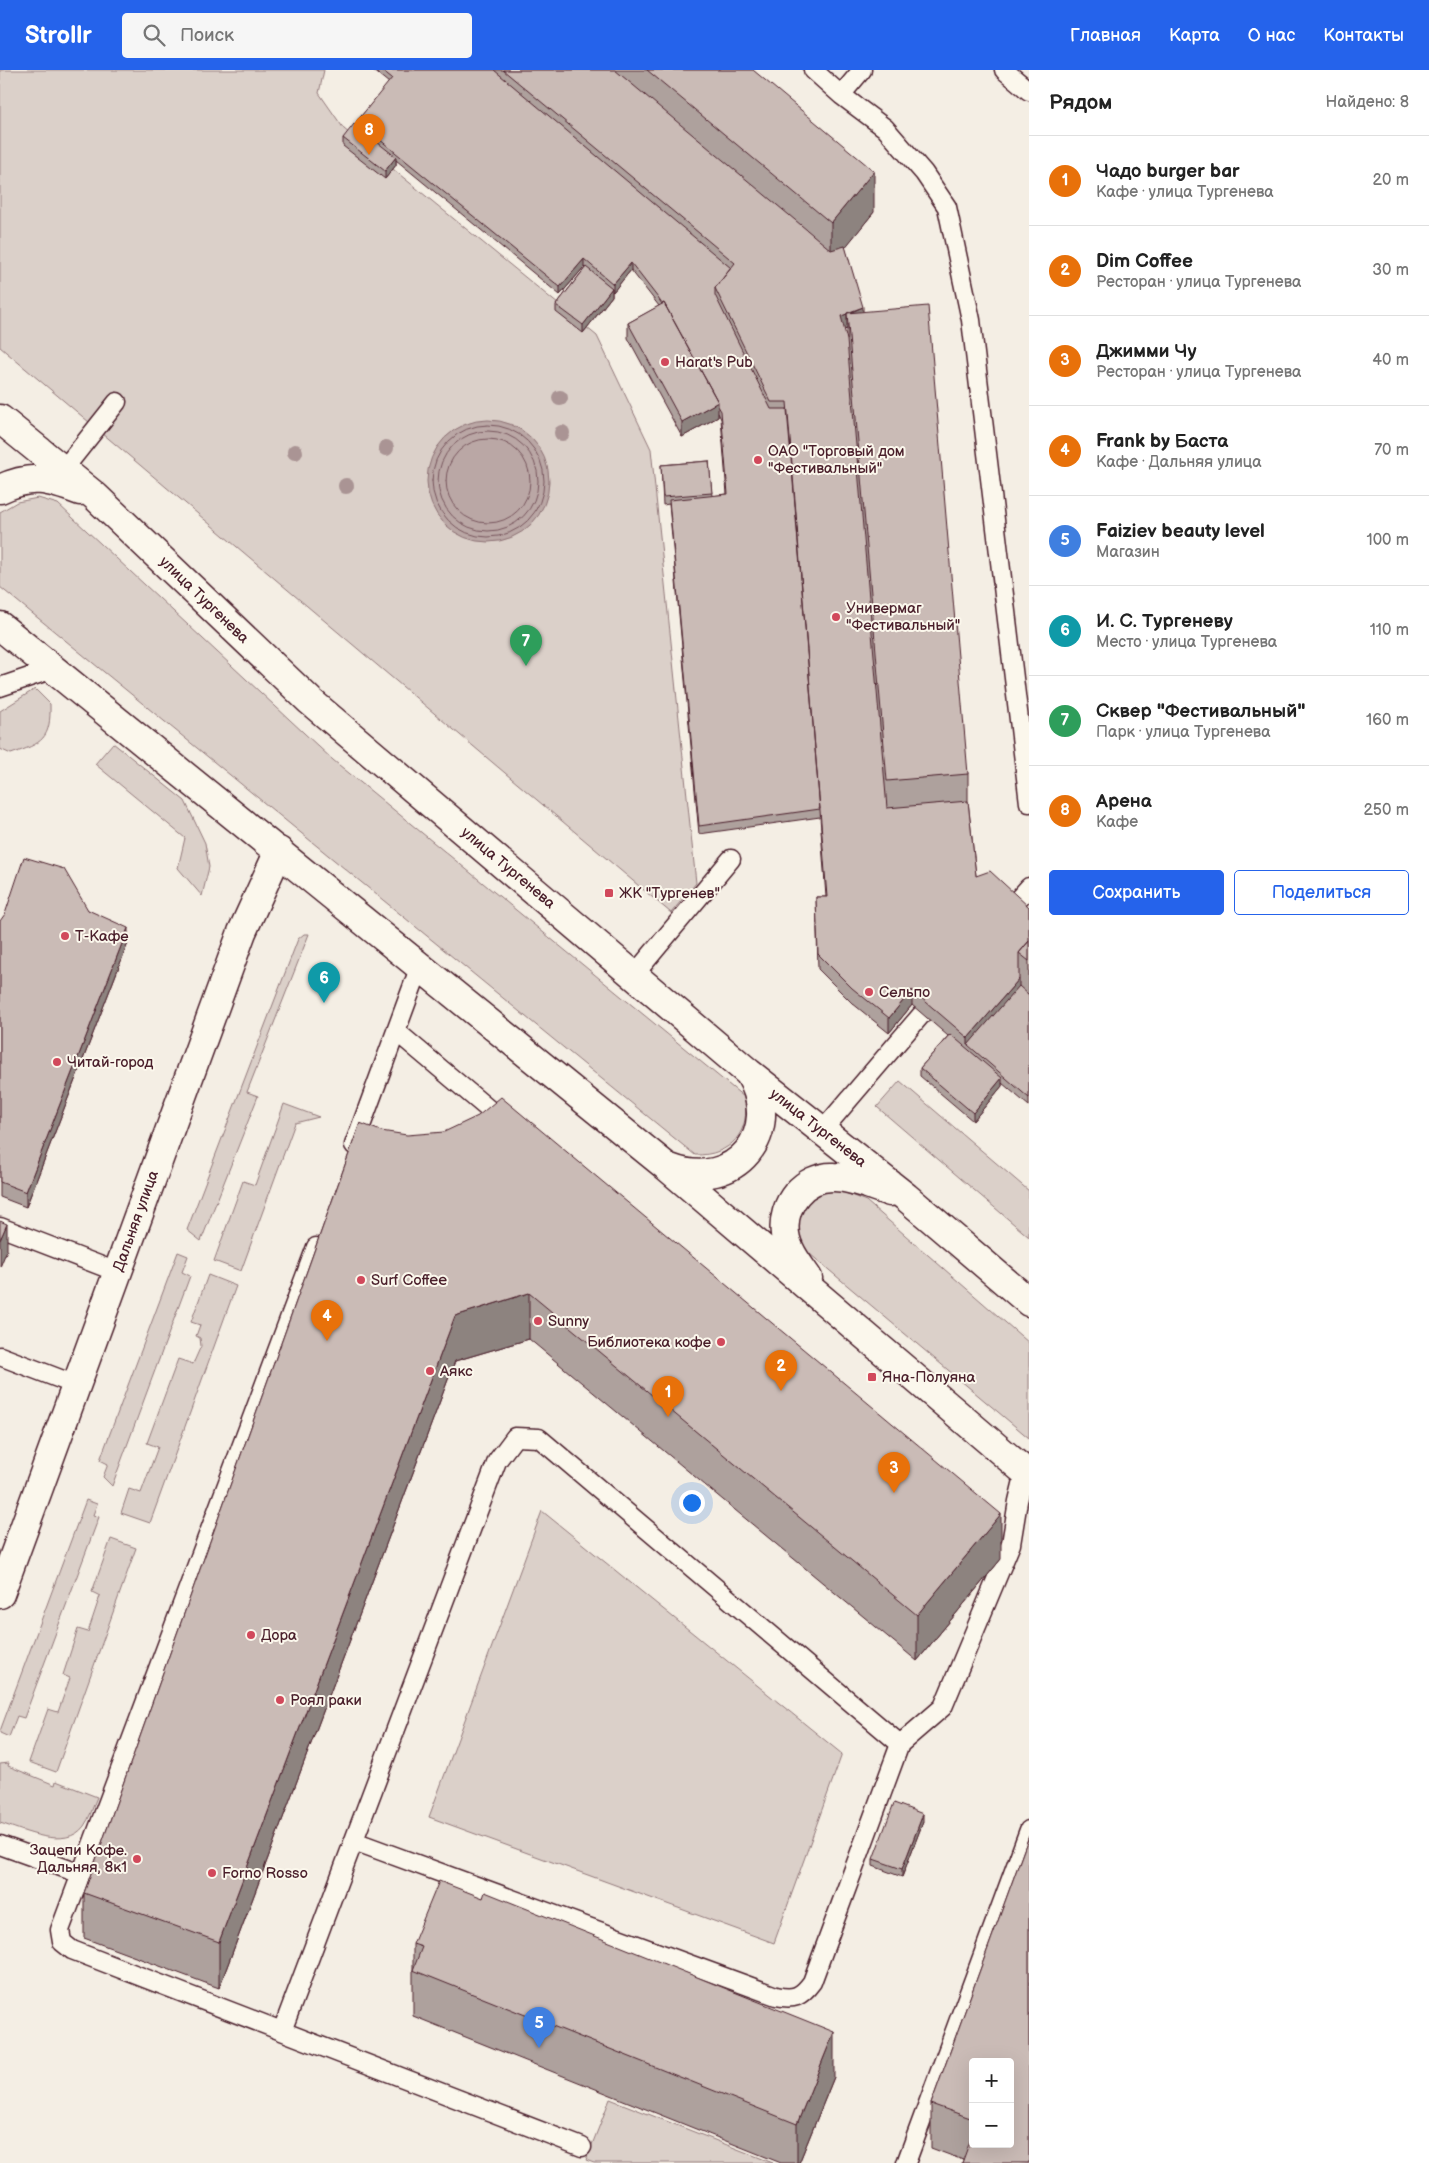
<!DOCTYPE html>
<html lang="ru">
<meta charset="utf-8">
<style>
body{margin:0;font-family:"Balsamiq Sans",sans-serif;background:#f6f6f6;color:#222}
.controls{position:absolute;right:15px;bottom:15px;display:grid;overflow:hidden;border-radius:5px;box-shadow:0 5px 20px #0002}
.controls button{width:45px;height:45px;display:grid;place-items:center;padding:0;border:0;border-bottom:1px solid #e0e0e0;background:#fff;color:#222;font:25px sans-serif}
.you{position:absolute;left:691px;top:1432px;width:18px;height:18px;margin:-12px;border:4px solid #fff;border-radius:50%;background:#1a73e8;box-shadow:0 0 0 8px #1a73e833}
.badge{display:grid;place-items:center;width:32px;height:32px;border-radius:50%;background:#2563eb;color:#fff;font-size:16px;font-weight:700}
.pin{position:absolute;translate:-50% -41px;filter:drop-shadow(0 1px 2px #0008)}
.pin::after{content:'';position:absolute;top:26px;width:18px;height:15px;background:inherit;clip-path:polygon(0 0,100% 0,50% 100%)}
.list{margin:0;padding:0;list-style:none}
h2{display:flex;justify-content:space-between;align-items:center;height:65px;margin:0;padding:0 20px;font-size:21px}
h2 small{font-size:16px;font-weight:400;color:#767676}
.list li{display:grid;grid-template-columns:32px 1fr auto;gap:15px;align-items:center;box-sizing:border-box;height:90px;padding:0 20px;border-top:1px solid #e0e0e0}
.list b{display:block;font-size:19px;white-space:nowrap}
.list p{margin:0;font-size:16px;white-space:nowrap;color:#767676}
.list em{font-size:16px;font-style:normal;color:#767676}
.actions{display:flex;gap:10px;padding:15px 20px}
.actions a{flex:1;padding:11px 0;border:1px solid #2563eb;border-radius:5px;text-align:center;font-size:18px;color:#2563eb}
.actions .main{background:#2563eb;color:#fff}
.icon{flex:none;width:28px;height:28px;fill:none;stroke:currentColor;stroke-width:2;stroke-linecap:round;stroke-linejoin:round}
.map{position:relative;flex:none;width:1029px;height:2093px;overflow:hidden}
header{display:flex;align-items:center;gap:30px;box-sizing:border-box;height:70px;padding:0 25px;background:#2563eb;color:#fff}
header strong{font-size:24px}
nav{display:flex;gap:28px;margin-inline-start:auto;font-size:18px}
.search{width:350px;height:45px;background:#f6f6f6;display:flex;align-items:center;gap:12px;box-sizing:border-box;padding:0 18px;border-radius:5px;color:#767676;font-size:19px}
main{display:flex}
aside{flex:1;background:#fff}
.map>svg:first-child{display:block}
.green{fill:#dbd0c9;stroke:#92787a}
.water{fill:#baa7a5;stroke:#8d7174}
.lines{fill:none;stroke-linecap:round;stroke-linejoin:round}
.shore{stroke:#77555c;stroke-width:1}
.lane-casing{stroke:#4a1f2b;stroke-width:21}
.secondary-casing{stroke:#4a1f2b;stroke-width:31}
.primary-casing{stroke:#4a1f2b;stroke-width:31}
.lane{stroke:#fbf7ec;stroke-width:18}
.secondary{stroke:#fbf7ec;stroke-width:28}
.primary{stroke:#fbf7ec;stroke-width:28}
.tree{fill:#aa9494}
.wall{fill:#aea19d;stroke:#4a1f2b;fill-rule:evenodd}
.shaded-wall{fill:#8d837f;stroke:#4a1f2b}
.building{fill:#cabbb6;stroke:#4a1f2b}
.poi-dot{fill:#d1495b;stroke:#fbf7ec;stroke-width:2}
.labels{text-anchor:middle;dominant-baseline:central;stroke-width:4;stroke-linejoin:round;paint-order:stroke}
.poi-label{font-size:15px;fill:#4a1f2b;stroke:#fbf7ec;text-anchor:start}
.street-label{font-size:15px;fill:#4a1f2b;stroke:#fbf7ec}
</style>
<header>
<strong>Strollr</strong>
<div class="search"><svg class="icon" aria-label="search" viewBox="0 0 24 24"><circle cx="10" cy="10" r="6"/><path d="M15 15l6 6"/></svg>Поиск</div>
<nav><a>Главная</a><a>Карта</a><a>О нас</a><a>Контакты</a></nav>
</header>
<main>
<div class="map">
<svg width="1029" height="2093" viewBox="0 0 1029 2093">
<rect width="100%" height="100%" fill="#f4eee4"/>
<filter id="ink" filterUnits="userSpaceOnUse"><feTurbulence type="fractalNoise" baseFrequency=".02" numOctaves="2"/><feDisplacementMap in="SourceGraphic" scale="10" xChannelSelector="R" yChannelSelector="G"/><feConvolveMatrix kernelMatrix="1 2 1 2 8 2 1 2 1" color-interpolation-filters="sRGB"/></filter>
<g filter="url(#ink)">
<path class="green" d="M0 0H324L319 23 344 59 597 266 651 379 696 813 671 843 0 277Z
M38 428 58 434 333 690 744 1027C752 1062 730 1086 695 1085L0 517V442L17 432Z
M35 619 50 634C51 669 43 673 11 684L0 679V641Z
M113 673 185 731 205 773 209 797 202 826 178 798 185 768 95 694Z
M304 864H309L247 1022 258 1026 201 1171 187 1160 298 869Z
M900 1011 1029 1121V1167L877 1037Z
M284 1034 319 1047 295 1053 241 1201 214 1191 243 1111 255 1115Z
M835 1119 866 1131 1029 1273V1368L804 1179C788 1149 802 1123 835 1119Z
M178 1182 188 1186 182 1202 190 1206 112 1416 103 1407 108 1394 100 1390Z
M208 1205 236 1216 150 1453 121 1443 129 1419 141 1423 158 1377 147 1373 178 1289 193 1294 201 1276 200 1268 196 1266 200 1255 191 1252Z
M86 1430 97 1434 93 1445 99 1447 24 1648 17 1646 9 1667 0 1663V1661Z
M542 1441 842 1684 774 1873 429 1747Z
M111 1469 136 1478 56 1702 29 1692 48 1639 58 1642 70 1608 63 1605 78 1559 88 1562 100 1526 92 1522Z
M9 1693 8 1696 55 1715 56 1711 97 1727C93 1736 90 1748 84 1756 66 1781 23 1760 0 1753V1694Z
M610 2029 773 2093H594L586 2090Z"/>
<path class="water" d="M427 411a61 61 0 1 1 122 0a61 61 0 1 1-122 0Z"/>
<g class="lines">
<path class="shore" d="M432 411a56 56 0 1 1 112 0a56 56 0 1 1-112 0Z
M438 411a50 50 0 1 1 100 0a50 50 0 1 1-100 0Z
M446 411a42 42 0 1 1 84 0a42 42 0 1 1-84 0Z"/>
<defs>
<path id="lane" d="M813 0 841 25 885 58 924 103 947 137 971 250 1029 733
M1004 0 1029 21
M841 25 862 0
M63 400 117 332
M0 617 53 599
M1012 836 1029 817
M634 905 731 789
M397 962 505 1053
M822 1061 922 944
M354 1075 420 896
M0 1157 117 1202
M0 1286 76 1315
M354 1771 776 1926C794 1930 801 1927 812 1912L900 1674 943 1637 1011 1474 1018 1431 1025 1402
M0 1775 81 1804 60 1860 62 1872 72 1880 582 2077
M104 1813 81 1804 316 1177
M282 1961 497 1391 515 1367 539 1368 900 1674
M906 2093 1029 1760"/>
<path id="secondary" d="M0 1524 242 862 279 781"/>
<path id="primary" d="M0 349 95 426 310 631 749 1003 906 1127 1029 1232
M0 419C32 404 48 409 80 421
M0 556 667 1097 1029 1405
M670 1098C735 1123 785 1062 749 1003
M808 1208C799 1195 787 1180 785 1164 781 1134 804 1106 834 1107 853 1107 873 1117 890 1122"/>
</defs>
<use href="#lane" class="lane-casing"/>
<use href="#secondary" class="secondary-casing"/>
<use href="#primary" class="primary-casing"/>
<use href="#lane" class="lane"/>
<use href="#secondary" class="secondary"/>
<use href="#primary" class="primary"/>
</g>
<g class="tree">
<circle cx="560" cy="328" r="8"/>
<circle cx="562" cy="363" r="8"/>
<circle cx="386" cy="378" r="8"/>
<circle cx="295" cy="382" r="8"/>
<circle cx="346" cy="416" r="8"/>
</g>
<path class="wall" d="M373 0H753L874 142 845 177 863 242 968 704V731L976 806 1029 837V1036L1002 1013V1016L973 1051 920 1006V998L948 966 912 935 889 963 852 933 818 899 816 827H826L820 747 699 764 669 434 663 435 661 395 709 391 712 426 727 424 721 349 718 343V347L682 367 628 268V253L659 236 631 200 613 222 612 221V226L583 263 556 242V235L585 198 584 197 560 225 396 90V95L385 109 343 76V68L357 57V51L389 13ZM847 259V270L844 260Z
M88 840 128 873 26 1137 0 1127V851Z
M360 1053 1001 1489 917 1591 529 1269 455 1291 219 1918 84 1868V1823Z
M923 1752 902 1807 873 1796V1789Z
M1029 1766V2093L963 2090 931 2078V2034ZM973 1992H1010L973 2074Z
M483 1828 834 2007 799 2093H781L413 1946V1874Z"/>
<path class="shaded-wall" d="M396 87V95L385 109V101Z
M874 101V142L831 195V153Z
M584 189V197L560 225V217Z
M631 193V200L613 222V214Z
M612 218V226L583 263V255Z
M863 237V252L847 244Z
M847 244V259L841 261V246Z
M718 332V347L682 367V352Z
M128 858V873L26 1137V1122Z
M1019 909V924L968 975V968Z
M912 920V935L889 963V948Z
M1002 1008V1016L973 1051V1043Z
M7 1154V1180L0 1197V1170Z
M529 1223V1269L455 1291 219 1918V1872L455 1246Z
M1001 1444V1489L917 1591V1545Z
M923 1744V1752L902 1807V1799Z
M834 1962V2007L799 2093H797V2054Z"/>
<path class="building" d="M382 0H494L731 198 715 218V225L771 339H787L820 739 699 756 669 430 728 424 721 341 718 336V332L664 233 662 234 658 228 631 193 613 214 584 189 560 217 357 51 392 8Z
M503 0H615L831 180 845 176 863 237 847 243V244L841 246 847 270 887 738 968 731 976 806 990 801 1029 837V871L1019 883V909L968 968 912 920 889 948 852 918 818 884 816 827H827L787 332H771L715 218 735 193Z
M647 0H753L874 101 831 153Z
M354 54 396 87 385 101 343 68Z
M586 197 612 218 583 255 556 235Z
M664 233 718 332 682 352 628 253Z
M928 236 968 704 887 711 847 243Z
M709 391 712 423 663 427 661 395Z
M24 787 64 799 88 840 128 858 26 1122 0 1112V851L5 844Z
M1029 871V891L1019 883Z
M1019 916 1029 925V1028L968 975Z
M950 964 1002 1008 973 1043 920 998Z
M501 1027 1001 1444 917 1545 529 1223 455 1246 219 1872 84 1823 360 1053 381 1061 407 1065 444 1062 478 1046Z
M0 1151 7 1154 0 1170Z
M894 1733 923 1744 902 1799 873 1789Z
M1029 1766V2093H962L973 2063V2074H1010V1992H973V2049L931 2034Z
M439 1811 483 1828 485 1822 834 1962 797 2054 413 1900 422 1877 413 1874Z"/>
</g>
<g class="poi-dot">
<circle cx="665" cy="292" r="5"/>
<circle cx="758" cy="390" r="5"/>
<circle cx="836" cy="547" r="5"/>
<rect x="604" y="818" width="10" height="10" rx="2.5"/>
<circle cx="65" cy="866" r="5"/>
<circle cx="869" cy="922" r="5"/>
<circle cx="57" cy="992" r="5"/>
<circle cx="361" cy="1210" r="5"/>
<circle cx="538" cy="1251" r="5"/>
<circle cx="721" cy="1272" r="5"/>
<circle cx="430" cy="1301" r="5"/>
<rect x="867" y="1302" width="10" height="10" rx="2.5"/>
<circle cx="251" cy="1565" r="5"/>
<circle cx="280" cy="1630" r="5"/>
<circle cx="137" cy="1789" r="5"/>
<circle cx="212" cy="1803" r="5"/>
</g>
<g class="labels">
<g class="poi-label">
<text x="675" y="292">Harat's Pub</text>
<text x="768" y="381">ОАО "Торговый дом<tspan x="768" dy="17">"Фестивальный"</tspan></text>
<text x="846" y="538">Универмаг<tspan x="846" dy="17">"Фестивальный"</tspan></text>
<text x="619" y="823">ЖК "Тургенев"</text>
<text x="75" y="866">Т-Кафе</text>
<text x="879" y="922">Сельпо</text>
<text x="67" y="992">Читай-город</text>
<text x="371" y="1210">Surf Coffee</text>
<text x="548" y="1251">Sunny</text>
<text x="711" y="1272" text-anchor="end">Библиотека кофе</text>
<text x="440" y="1301">Аякс</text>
<text x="882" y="1307">Яна-Полуяна</text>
<text x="261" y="1565">Дора</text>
<text x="290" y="1630">Роял раки</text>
<text x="127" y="1780" text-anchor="end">Зацепи Кофе.<tspan x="127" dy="17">Дальняя, 8к1</tspan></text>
<text x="222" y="1803">Forno Rosso</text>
</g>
<g class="street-label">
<text transform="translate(204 530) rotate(44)">улица Тургенева</text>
<text transform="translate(508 798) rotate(40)">улица Тургенева</text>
<text transform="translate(818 1058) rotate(38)">улица Тургенева</text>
<text transform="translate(136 1151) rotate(-70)">Дальняя улица</text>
</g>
</g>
</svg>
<div class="controls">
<button>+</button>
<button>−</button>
</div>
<div class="you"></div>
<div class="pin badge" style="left:668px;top:1347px;background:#e8710a">1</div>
<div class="pin badge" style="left:781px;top:1321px;background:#e8710a">2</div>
<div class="pin badge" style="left:894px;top:1423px;background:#e8710a">3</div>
<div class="pin badge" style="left:327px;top:1271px;background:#e8710a">4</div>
<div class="pin badge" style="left:539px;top:1978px;background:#3f7fe0">5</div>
<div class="pin badge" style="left:324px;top:933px;background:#0f9aa8">6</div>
<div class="pin badge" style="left:526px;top:596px;background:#2e9e5b">7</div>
<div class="pin badge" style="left:369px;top:85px;background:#e8710a">8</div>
</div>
<aside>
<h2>Рядом<small>Найдено: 8</small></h2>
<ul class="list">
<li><span class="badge" style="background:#e8710a">1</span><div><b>Чадо burger bar</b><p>Кафе · улица Тургенева</p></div><em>20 m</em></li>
<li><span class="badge" style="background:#e8710a">2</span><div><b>Dim Coffee</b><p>Ресторан · улица Тургенева</p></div><em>30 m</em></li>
<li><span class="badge" style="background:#e8710a">3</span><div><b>Джимми Чу</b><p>Ресторан · улица Тургенева</p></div><em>40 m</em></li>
<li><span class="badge" style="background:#e8710a">4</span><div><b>Frank by Баста</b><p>Кафе · Дальняя улица</p></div><em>70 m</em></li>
<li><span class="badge" style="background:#3f7fe0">5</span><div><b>Faiziev beauty level</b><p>Магазин</p></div><em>100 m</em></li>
<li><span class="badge" style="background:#0f9aa8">6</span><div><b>И. С. Тургеневу</b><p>Место · улица Тургенева</p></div><em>110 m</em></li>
<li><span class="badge" style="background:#2e9e5b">7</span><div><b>Сквер &quot;Фестивальный&quot;</b><p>Парк · улица Тургенева</p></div><em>160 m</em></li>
<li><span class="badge" style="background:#e8710a">8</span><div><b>Арена</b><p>Кафе</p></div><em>250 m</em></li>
</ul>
<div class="actions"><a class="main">Сохранить</a><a>Поделиться</a></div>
</aside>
</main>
